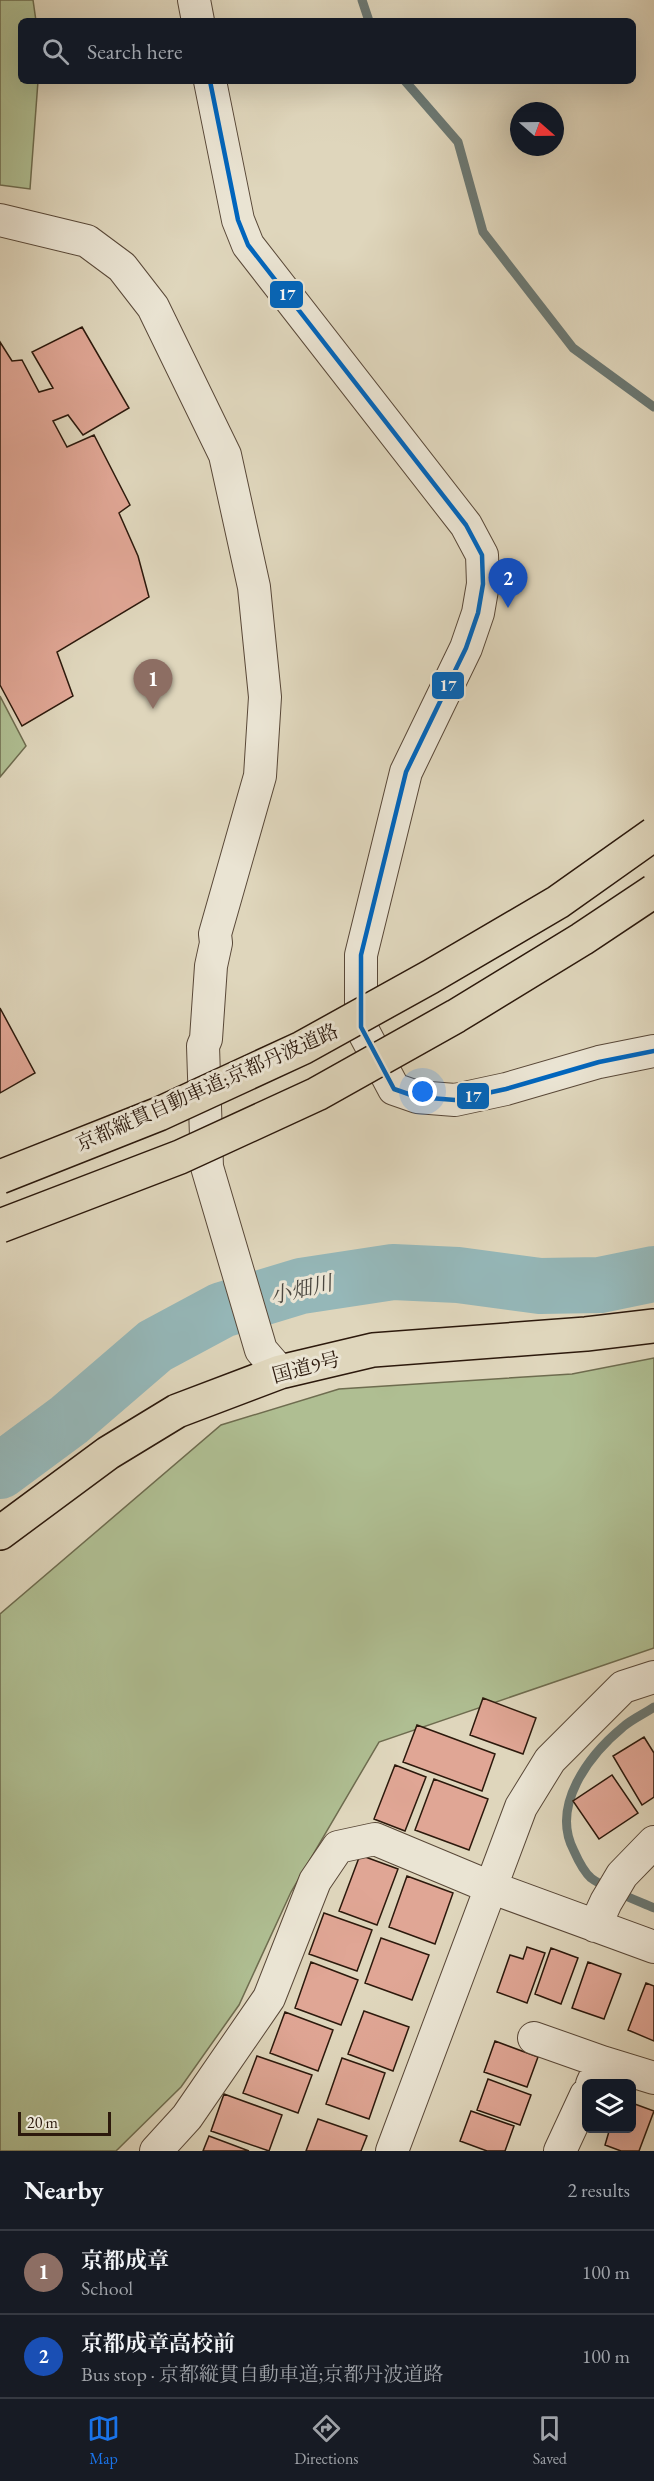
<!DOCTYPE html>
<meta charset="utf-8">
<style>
body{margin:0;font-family:"EB Garamond","Noto Serif JP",serif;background:#242831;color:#f1f3f6}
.controls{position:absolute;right:18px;bottom:18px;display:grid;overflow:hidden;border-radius:9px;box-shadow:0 6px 24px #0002}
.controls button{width:54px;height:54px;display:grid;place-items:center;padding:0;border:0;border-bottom:2px solid #363941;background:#171b24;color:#f1f3f6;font:30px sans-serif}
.compass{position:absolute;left:510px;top:102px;width:54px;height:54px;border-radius:50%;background:#171b24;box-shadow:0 6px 24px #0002;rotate:110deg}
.scale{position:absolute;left:18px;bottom:15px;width:93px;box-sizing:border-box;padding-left:6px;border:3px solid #2c190c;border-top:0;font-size:16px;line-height:21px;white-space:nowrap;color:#2c190c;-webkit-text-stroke:4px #eae4d3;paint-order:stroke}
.you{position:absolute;left:423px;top:1092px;width:21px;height:21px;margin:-15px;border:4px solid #fff;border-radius:50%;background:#1a73e8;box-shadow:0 0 0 9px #1a73e833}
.badge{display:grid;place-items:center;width:39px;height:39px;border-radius:50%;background:#1a73e8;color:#fff;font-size:20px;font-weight:700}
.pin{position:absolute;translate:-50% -50px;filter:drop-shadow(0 2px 3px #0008)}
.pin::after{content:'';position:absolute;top:32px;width:21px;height:18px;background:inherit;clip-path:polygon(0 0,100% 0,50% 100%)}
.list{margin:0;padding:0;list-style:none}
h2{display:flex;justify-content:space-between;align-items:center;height:78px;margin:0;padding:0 24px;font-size:26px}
h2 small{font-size:20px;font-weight:400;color:#9ea1a6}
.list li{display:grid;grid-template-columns:39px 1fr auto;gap:18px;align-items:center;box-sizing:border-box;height:84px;padding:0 24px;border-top:2px solid #363941}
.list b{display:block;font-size:22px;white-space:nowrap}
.list p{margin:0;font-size:20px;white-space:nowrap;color:#9ea1a6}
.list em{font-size:20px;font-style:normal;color:#9ea1a6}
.icon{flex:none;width:33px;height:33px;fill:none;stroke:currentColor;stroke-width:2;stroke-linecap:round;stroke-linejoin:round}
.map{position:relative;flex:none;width:654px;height:2151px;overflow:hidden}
.search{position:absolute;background:#171b24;box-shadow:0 6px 24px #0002;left:18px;right:18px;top:18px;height:66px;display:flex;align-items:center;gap:15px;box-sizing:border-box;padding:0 21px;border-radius:9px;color:#9ea1a6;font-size:22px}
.sheet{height:246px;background:#171b24}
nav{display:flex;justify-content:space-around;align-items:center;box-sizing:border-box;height:84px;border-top:2px solid #363941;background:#171b24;font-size:16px;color:#9ea1a6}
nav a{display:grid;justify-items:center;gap:3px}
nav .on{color:#1a73e8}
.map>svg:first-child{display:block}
.green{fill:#afbe92;stroke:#6e6c4f;stroke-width:1.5}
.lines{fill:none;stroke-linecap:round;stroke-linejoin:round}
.stream{stroke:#6b7873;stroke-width:9}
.river{stroke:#95b7b8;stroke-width:56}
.building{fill:#e0a695;stroke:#2c190c;stroke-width:1.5}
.minor-casing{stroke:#594838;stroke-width:34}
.highway-casing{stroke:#2c190c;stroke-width:36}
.minor{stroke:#eae4d3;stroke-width:32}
.highway{stroke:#dfd6bc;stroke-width:33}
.highway-bridge-casing{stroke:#2c190c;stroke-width:36;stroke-linecap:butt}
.highway-bridge{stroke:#dfd6bc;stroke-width:33}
.bus-1-casing{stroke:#eae4d3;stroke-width:9}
.bus-1{stroke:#0065bd;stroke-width:4.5}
.labels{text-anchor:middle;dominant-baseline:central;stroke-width:6;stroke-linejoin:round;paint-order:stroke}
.street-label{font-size:20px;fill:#2c190c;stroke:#eae4d3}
.water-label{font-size:21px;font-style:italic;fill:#4c4840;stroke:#eae4d3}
.line-badge{stroke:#eae4d3;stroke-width:2}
.badge-label{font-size:16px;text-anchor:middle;font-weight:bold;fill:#fff}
</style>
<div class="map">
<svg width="654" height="2151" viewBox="0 0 654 2151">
<rect width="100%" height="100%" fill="#dfd6bc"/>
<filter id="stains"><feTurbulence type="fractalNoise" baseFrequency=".00333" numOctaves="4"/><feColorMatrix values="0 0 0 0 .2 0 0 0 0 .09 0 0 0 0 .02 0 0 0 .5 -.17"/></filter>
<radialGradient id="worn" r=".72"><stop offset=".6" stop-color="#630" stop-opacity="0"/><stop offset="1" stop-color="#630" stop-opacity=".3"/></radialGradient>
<path class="green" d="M0 0H33L36 21H21V81H38L30 189 0 185Z
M0 696 26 746 0 777Z
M654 1358V1648L379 1742 291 1892 239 2005 181 2087 116 2151H0V1614L221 1425 339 1389 572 1374Z"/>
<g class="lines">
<path class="stream" d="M362 0 369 21
M405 81 458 142 483 232 573 348 654 407
M654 1707C644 1714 632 1719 623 1727 589 1755 550 1806 574 1851 578 1860 583 1871 591 1878 604 1888 638 1901 654 1908"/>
<path class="river" d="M0 1471 69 1420 155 1346 222 1310 301 1286 393 1272 458 1275 540 1286 600 1285 654 1274"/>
</g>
<path class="building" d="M82 327 129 408 83 435 68 415 53 421 67 447 94 435 130 505 119 513 138 556 149 597 57 652 73 696 22 726 0 685V342L12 361 22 360 39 392 53 388 32 352Z
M0 1008 35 1073 0 1093Z
M483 1698 536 1718 523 1754 470 1735Z
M417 1725 495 1754 482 1791 403 1762Z
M644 1737 654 1753V1797L642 1805 613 1756Z
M395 1765 426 1777 405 1831 374 1819Z
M612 1775 638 1813 599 1839 573 1801Z
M434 1779 488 1799 469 1850 415 1830Z
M360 1855 398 1869 377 1925 339 1911Z
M407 1876 453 1893 435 1944 389 1927Z
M324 1913 372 1930 357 1971 309 1954Z
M381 1938 429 1955 412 2000 365 1983Z
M527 1947 545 1953 527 2003 497 1992 510 1955 523 1959Z
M551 1948 578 1958 561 2004 535 1994Z
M311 1962 358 1980 341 2025 295 2008Z
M588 1962 621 1974 604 2019 572 2008Z
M646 1983 654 1986V2041L628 2030Z
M364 2011 409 2027 393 2071 348 2054Z
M285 2012 333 2030 318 2071 270 2053Z
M495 2041 538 2057 527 2087 484 2072Z
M257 2056 312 2075 298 2113 243 2093Z
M342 2058 385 2073 369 2119 326 2104Z
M488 2079 531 2095 520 2125 477 2110Z
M224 2094 282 2115 269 2151 211 2131Z
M632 2103 654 2111 639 2151H621L605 2145 610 2128H632Z
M471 2111 514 2126 505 2151H487L460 2141Z
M318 2119 367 2136 361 2151H306Z
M209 2136 249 2151H203Z"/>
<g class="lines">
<defs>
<path id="minor" d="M194 0 198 21
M210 81 238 220 248 245 466 525 482 555 483 584 478 613 466 648 406 772 361 955V1027L394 1089 417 1097 455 1100 506 1089 599 1062 654 1051
M0 220 87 241 122 267 153 307 225 455 254 587 265 697 260 776 215 934 216 943 211 966 206 1039 203 1046 207 1167 261 1350 280 1372
M595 1926 606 1902 622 1875 654 1842
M534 2038 602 2062
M592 2084 602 2062 654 2078
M156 2151 187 2117 269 1998 315 1881 338 1847 375 1839 490 1887 654 1947
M392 2151 521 1807 550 1760 623 1687 654 1677
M560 2151 586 2095"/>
<path id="highway" d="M0 1533 108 1453 177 1411 280 1372 373 1350 586 1334 654 1326"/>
</defs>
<use href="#minor" class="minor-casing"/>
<use href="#highway" class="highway-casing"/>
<use href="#minor" class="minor"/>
<use href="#highway" class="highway"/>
<defs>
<path id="highway-bridge" d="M0 1177 159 1114 302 1048 430 977 558 902 654 834
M0 1226 180 1157 317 1094 456 1016 582 939 654 891"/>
</defs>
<use href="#highway-bridge" class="highway-bridge-casing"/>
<use href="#highway-bridge" class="highway-bridge"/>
<defs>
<path id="bus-1" d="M210 81 238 220 248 245 466 525 482 555 483 584 478 613 466 648 406 772 361 955V1027L394 1089 417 1097 455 1100 506 1089 599 1062 654 1051"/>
</defs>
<use href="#bus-1" class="bus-1-casing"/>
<use href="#bus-1" class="bus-1"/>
</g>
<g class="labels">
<g class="street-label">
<text transform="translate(207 1087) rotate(-24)">京都縦貫自動車道;京都丹波道路</text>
<text transform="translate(306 1367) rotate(-15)">国道9号</text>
</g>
<g class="water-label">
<text transform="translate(301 1289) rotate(-13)">小畑川</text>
</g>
</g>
<g class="line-badge">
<rect x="269" y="280" width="35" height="29" rx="6" fill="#0065bd"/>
<rect x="431" y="671" width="34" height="29" rx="6" fill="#0065bd"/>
<rect x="456" y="1082" width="34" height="28" rx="6" fill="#0065bd"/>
</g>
<g class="badge-label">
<text x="287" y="300">17</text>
<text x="448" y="691">17</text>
<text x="473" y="1102">17</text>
</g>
<rect width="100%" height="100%" filter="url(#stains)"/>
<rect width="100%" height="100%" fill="url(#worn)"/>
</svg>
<div class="controls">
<button><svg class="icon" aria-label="layers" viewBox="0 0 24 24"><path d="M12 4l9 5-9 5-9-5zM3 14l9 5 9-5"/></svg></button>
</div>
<svg class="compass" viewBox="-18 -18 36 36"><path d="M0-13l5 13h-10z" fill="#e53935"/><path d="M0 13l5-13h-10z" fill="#9ea1a6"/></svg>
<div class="scale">20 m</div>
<div class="you"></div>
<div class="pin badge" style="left:153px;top:709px;background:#8d6e63">1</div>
<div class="pin badge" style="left:508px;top:608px;background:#1a4fb4">2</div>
<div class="search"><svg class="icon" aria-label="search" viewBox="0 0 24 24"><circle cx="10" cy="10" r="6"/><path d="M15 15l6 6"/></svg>Search here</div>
</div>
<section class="sheet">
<h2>Nearby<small>2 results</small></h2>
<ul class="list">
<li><span class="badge" style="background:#8d6e63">1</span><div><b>京都成章</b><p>School</p></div><em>100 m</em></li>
<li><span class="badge" style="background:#1a4fb4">2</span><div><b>京都成章高校前</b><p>Bus stop · 京都縦貫自動車道;京都丹波道路</p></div><em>100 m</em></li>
</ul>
</section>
<nav>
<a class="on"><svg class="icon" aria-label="map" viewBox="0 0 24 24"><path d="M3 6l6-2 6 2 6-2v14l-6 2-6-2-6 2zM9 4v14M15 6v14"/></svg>Map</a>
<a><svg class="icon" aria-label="directions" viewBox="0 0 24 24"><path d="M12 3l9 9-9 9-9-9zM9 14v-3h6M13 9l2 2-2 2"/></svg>Directions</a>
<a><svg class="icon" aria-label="saved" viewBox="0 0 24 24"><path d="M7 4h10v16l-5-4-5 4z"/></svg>Saved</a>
</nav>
